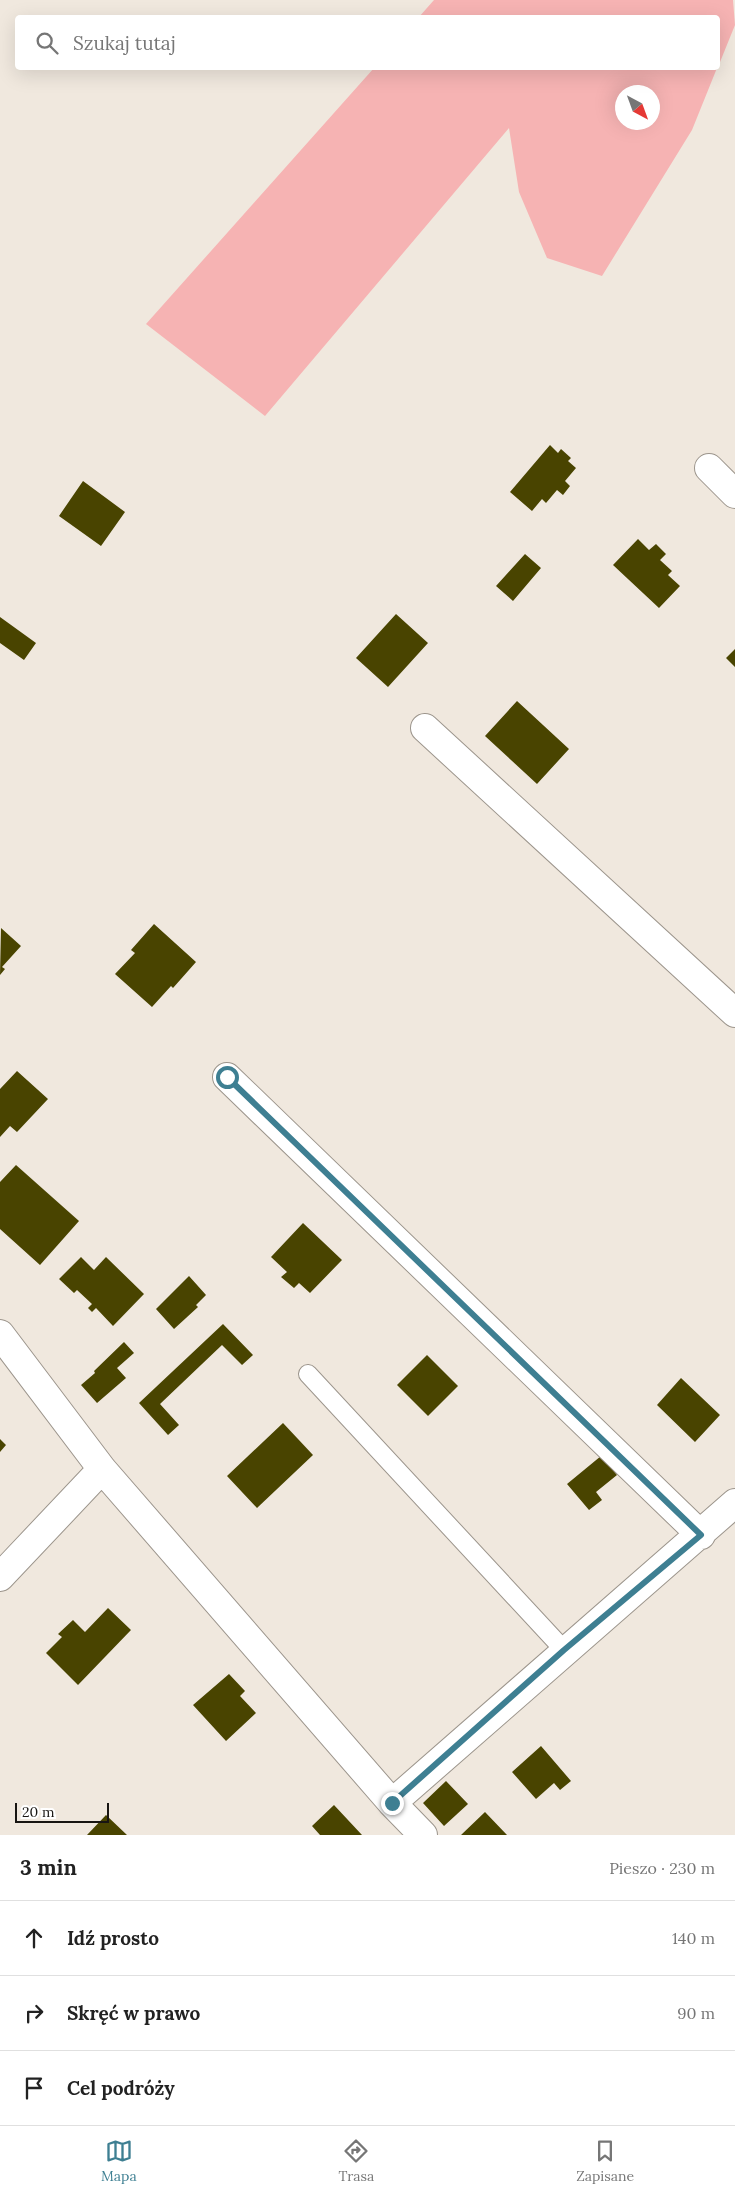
<!DOCTYPE html>
<html lang="pl">
<meta charset="utf-8">
<style>
body{margin:0;font-family:Lora,serif;background:#f6f6f6;color:#222}
.compass{position:absolute;left:615px;top:85px;width:45px;height:45px;border-radius:50%;background:#fff;box-shadow:0 5px 20px #0002;rotate:139deg}
.scale{position:absolute;left:15px;bottom:12px;width:94px;box-sizing:border-box;padding-left:5px;border:2px solid #181512;border-top:0;font-size:14px;line-height:18px;white-space:nowrap;color:#181512;-webkit-text-stroke:4px #fff;paint-order:stroke}
.stop{position:absolute;width:15px;height:15px;margin:-11px;border:4px solid #3e7f92;border-radius:50%;background:#fff}
.stop.end{background:#3e7f92;border-color:#fff;box-shadow:0 1px 5px #0008}
.list{margin:0;padding:0;list-style:none}
h2{display:flex;justify-content:space-between;align-items:center;height:65px;margin:0;padding:0 20px;font-size:21px}
h2 small{font-size:16px;font-weight:400;color:#767676}
.list li{display:grid;grid-template-columns:32px 1fr auto;gap:15px;align-items:center;box-sizing:border-box;height:75px;padding:0 20px;border-top:1px solid #e0e0e0}
.list b{display:block;font-size:19px;white-space:nowrap}
.list em{font-size:16px;font-style:normal;color:#767676}
.icon{flex:none;width:28px;height:28px;fill:none;stroke:currentColor;stroke-width:2;stroke-linecap:round;stroke-linejoin:round}
.map{position:relative;flex:none;width:735px;height:1835px;overflow:hidden}
.search{position:absolute;background:#fff;box-shadow:0 5px 20px #0002;left:15px;right:15px;top:15px;height:55px;display:flex;align-items:center;gap:12px;box-sizing:border-box;padding:0 18px;border-radius:5px;color:#767676;font-size:19px}
.sheet{height:290px;background:#fff}
nav{display:flex;justify-content:space-around;align-items:center;box-sizing:border-box;height:70px;border-top:1px solid #e0e0e0;background:#fff;font-size:14px;color:#767676}
nav a{display:grid;justify-items:center;gap:2px}
nav .on{color:#3e7f92}
.map>svg:first-child{display:block}
.green{fill:#f6b3b3;fill-rule:evenodd}
.building{fill:#494400}
.lines{fill:none;stroke-linecap:round;stroke-linejoin:round}
.service-casing{stroke:#9c958c;stroke-width:20}
.minor-casing{stroke:#9c958c;stroke-width:30}
.service{stroke:#fff;stroke-width:18}
.minor{stroke:#fff;stroke-width:28}
.route{stroke:#3e7f92;stroke-width:6}
</style>
<div class="map">
<svg width="735" height="1835" viewBox="0 0 735 1835">
<rect width="100%" height="100%" fill="#f0e8de"/>
<path class="green" d="M434 0H733L735 25 718 67V18L419 17Z
M374 68H717L692 130 602 276 547 258 519 192 509 128 265 416 146 324ZM622 92H652V122H622Z"/>
<path class="building" d="M550 445 558 453 561 449 571 458 568 461 576 468 565 481 570 486 563 495 557 490 546 503 542 499 532 511 510 492Z
M83 481 125 512 101 546 59 516Z
M638 539 649 550 656 544 666 554 660 560 672 571 668 575 680 586 659 608 613 565Z
M525 554 541 568 513 601 496 586Z
M396 614 428 643 388 687 356 658Z
M0 617 36 643 24 660 0 643Z
M735 649V667L726 658Z
M517 701 569 749 537 784 485 736Z
M154 924 196 962 173 988 171 986 152 1007 115 974 135 953 131 950Z
M1 928 21 946 2 967 5 969 0 975Z
M17 1071 48 1099 17 1132 10 1126 0 1137V1089Z
M16 1165 79 1221 40 1265 0 1229V1182Z
M303 1223 342 1260 310 1293 299 1283 294 1288 281 1277 287 1272 271 1257Z
M81 1257 94 1270 106 1257 144 1294 113 1326 96 1308 92 1312 88 1308 92 1304 77 1290 74 1293 59 1279Z
M189 1276 206 1295 196 1305 198 1307 174 1329 156 1309Z
M223 1324 253 1355 242 1365 222 1345 160 1404 179 1425 168 1435 139 1403Z
M124 1342 134 1353 117 1368 126 1378 97 1403 81 1385 95 1373 94 1371Z
M427 1355 458 1386 428 1416 397 1385Z
M681 1378 720 1415 695 1442 657 1405Z
M283 1423 313 1455 257 1508 227 1476Z
M0 1439 6 1445 0 1452Z
M601 1456 617 1475 596 1492 602 1500 589 1510 567 1484Z
M108 1608 131 1630 78 1685 46 1653 62 1637 58 1634 73 1620 85 1632Z
M229 1674 245 1691 240 1696 256 1713 226 1741 193 1705Z
M541 1746 571 1781 560 1790 554 1783 536 1799 512 1772Z
M446 1781 468 1804 444 1826 423 1803Z
M334 1805 362 1835H320L312 1826Z
M485 1812 507 1835H461Z
M106 1815 127 1835H87Z"/>
<g class="lines">
<defs>
<path id="service" d="M308 1374 564 1650"/>
<path id="minor" d="M709 468 735 494
M425 728 735 1013
M227 1077 701 1535
M0 1334 102 1469 392 1803 423 1835
M0 1577 102 1469
M392 1803 735 1503"/>
</defs>
<use href="#service" class="service-casing"/>
<use href="#minor" class="minor-casing"/>
<use href="#service" class="service"/>
<use href="#minor" class="minor"/>
</g>
<g class="lines">
<path class="route" d="M227 1077 701 1535 564 1650 392 1803"/>
</g>
</svg>
<svg class="compass" viewBox="-18 -18 36 36"><path d="M0-13l5 13h-10z" fill="#e53935"/><path d="M0 13l5-13h-10z" fill="#767676"/></svg>
<div class="scale">20 m</div>
<div class="stop" style="left:227px;top:1077px"></div>
<div class="stop end" style="left:392px;top:1803px"></div>
<div class="search"><svg class="icon" aria-label="search" viewBox="0 0 24 24"><circle cx="10" cy="10" r="6"/><path d="M15 15l6 6"/></svg>Szukaj tutaj</div>
</div>
<section class="sheet">
<h2>3 min<small>Pieszo · 230 m</small></h2>
<ul class="list">
<li><svg class="icon" aria-label="ahead" viewBox="0 0 24 24"><path d="M12 20V5M6 11l6-6 6 6"/></svg><div><b>Idź prosto</b></div><em>140 m</em></li>
<li><svg class="icon" aria-label="right" viewBox="0 0 24 24"><path d="M7 20v-9h11M14 6l5 5-5 5"/></svg><div><b>Skręć w prawo</b></div><em>90 m</em></li>
<li><svg class="icon" aria-label="arrive" viewBox="0 0 24 24"><path d="M6 21V4h12l-3 4 3 4H6"/></svg><div><b>Cel podróży</b></div></li>
</ul>
</section>
<nav>
<a class="on"><svg class="icon" aria-label="map" viewBox="0 0 24 24"><path d="M3 6l6-2 6 2 6-2v14l-6 2-6-2-6 2zM9 4v14M15 6v14"/></svg>Mapa</a>
<a><svg class="icon" aria-label="directions" viewBox="0 0 24 24"><path d="M12 3l9 9-9 9-9-9zM9 14v-3h6M13 9l2 2-2 2"/></svg>Trasa</a>
<a><svg class="icon" aria-label="saved" viewBox="0 0 24 24"><path d="M7 4h10v16l-5-4-5 4z"/></svg>Zapisane</a>
</nav>
